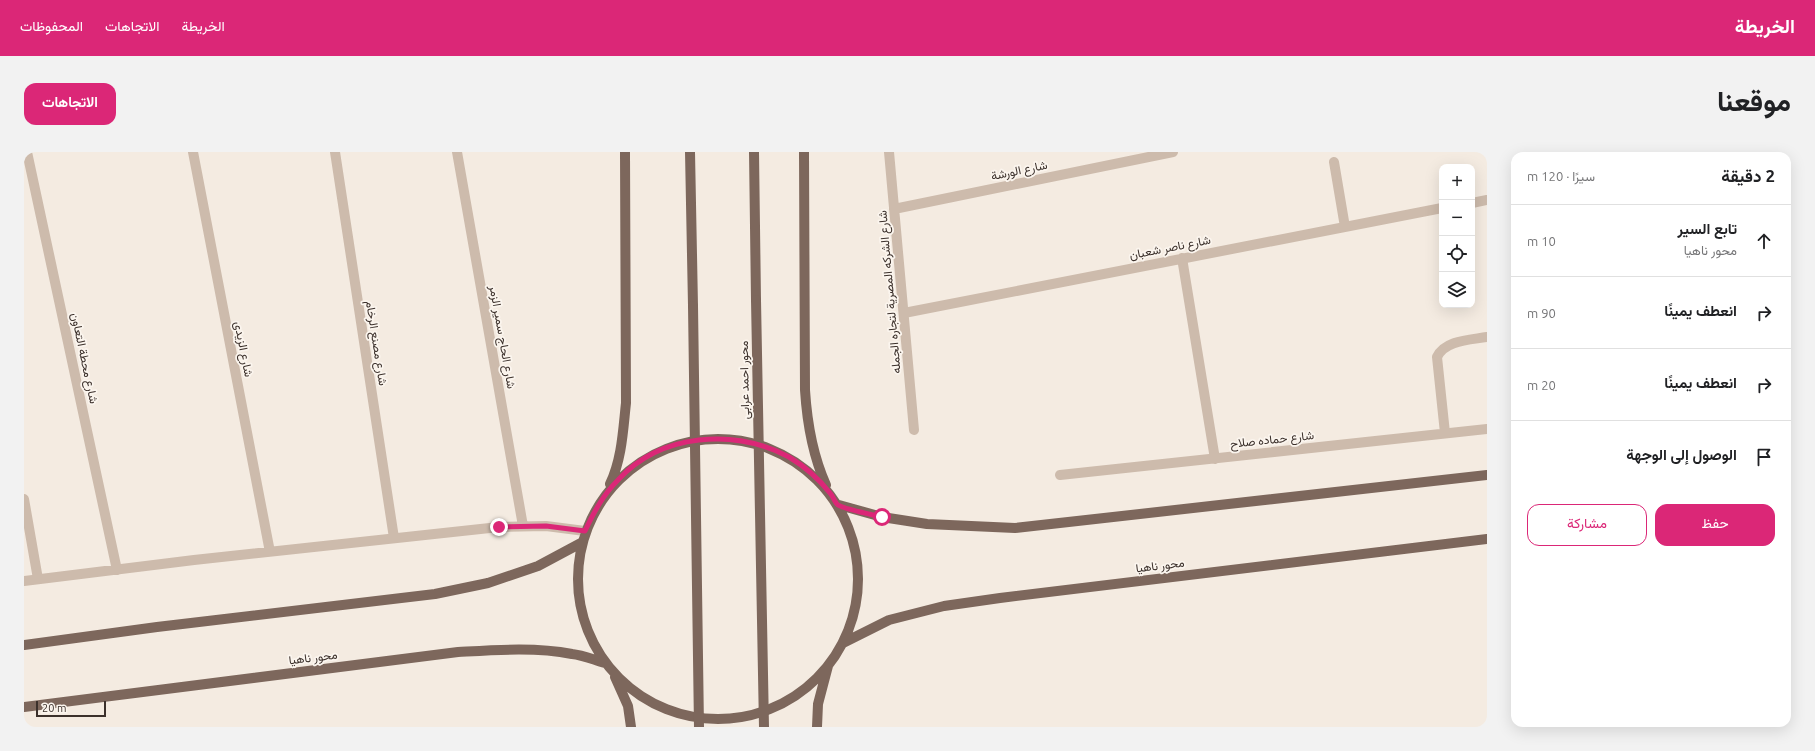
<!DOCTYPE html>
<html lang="ar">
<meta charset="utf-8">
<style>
body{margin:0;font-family:Ubuntu,Vazirmatn,sans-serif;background:#f2f2f2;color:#202124;direction:rtl}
.controls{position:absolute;right:12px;top:12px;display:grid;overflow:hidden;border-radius:8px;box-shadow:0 4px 16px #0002}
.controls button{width:36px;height:36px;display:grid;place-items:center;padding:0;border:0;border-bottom:1px solid #e0e0e0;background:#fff;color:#202124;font:20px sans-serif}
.scale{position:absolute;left:12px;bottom:10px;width:70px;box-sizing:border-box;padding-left:4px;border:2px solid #3b302b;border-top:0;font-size:11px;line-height:14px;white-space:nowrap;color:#3b302b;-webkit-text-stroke:3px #fbf5ee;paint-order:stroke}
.stop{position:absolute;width:12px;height:12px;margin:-9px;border:3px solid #db2777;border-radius:50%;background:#fff}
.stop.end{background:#db2777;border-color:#fff;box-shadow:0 1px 4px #0008}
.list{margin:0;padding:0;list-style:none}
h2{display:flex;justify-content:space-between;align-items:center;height:52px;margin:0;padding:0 16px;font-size:17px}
h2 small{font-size:13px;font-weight:400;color:#757577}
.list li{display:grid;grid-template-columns:26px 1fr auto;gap:12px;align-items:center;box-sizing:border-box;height:72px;padding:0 16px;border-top:1px solid #e0e0e0}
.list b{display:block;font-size:15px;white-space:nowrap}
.list p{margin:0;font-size:13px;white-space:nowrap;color:#757577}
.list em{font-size:13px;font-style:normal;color:#757577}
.actions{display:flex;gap:8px;padding:12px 16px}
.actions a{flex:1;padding:9px 0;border:1px solid #db2777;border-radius:12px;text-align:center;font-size:14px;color:#db2777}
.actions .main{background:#db2777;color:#fff}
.icon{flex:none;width:22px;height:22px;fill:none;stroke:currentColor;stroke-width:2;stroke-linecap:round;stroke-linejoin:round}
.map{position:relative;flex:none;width:1463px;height:575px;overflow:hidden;direction:ltr;border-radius:12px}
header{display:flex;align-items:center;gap:24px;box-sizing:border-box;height:56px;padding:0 20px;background:#db2777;color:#fff}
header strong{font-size:19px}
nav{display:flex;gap:22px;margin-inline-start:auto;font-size:14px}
.intro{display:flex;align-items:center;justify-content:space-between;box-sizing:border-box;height:96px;padding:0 24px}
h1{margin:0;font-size:28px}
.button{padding:10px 18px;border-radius:12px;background:#db2777;color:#fff;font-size:14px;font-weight:700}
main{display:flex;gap:24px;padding:0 24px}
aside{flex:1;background:#fff;border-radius:12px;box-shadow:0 4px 16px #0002}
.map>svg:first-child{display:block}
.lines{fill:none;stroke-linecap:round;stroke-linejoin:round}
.minor{stroke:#cdbbac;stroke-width:10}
.major{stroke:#7d675c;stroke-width:10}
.major-bridge{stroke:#7d675c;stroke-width:10}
.route{stroke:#db2777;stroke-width:5}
.labels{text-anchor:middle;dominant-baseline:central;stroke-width:3.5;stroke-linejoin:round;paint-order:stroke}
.street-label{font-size:12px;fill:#3b302b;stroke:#fbf5ee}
</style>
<header>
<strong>الخريطة</strong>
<nav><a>الخريطة</a><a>الاتجاهات</a><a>المحفوظات</a></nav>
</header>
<div class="intro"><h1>موقعنا</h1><a class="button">الاتجاهات</a></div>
<main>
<aside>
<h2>2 دقيقة<small>سيرًا · 120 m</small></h2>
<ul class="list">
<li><svg class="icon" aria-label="ahead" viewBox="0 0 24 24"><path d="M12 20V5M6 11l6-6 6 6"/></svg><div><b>تابع السير</b><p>محور ناهيا</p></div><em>10 m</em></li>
<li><svg class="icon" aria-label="right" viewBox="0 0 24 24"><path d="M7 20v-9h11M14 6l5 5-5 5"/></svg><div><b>انعطف يمينًا</b></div><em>90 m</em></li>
<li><svg class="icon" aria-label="right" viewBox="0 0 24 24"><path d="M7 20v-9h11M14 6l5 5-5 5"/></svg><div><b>انعطف يمينًا</b></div><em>20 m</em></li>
<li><svg class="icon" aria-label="arrive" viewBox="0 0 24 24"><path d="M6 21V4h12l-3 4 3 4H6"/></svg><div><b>الوصول إلى الوجهة</b></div></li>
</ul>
<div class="actions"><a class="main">حفظ</a><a>مشاركة</a></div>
</aside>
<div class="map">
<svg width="1463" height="575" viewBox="0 0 1463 575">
<rect width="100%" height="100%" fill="#f4ebe1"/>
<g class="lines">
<path class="minor" d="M3 0 93 418
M169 0 246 400
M311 0 370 386
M433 0 499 374
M865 0 890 278
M1310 10 1321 75
M1448 51 1463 48
M870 57 1149 0
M1158 106 1191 307
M880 161 1418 56
M1421 281 1413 205C1421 188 1446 188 1463 185
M1036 323 1463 277
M0 347 14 427
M0 429 170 408 475 375 522 374 561 379"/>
<path class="major" d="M666 0 669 154
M730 0 732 148
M780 0 781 238C783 270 789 304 802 333
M554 427a140 140 0 1 1 280 0a140 140 0 1 1-280 0Z
M586 332C598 307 599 278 602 251L601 0
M815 353 858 365 903 372 991 376 1463 323
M819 491 865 468 920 454 976 446 1463 387
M0 493 133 475 411 442 464 431 514 414 557 391
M591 525 604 554 607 575
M0 555 434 500C471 498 511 495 548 502 559 503 570 508 581 511
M793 575 794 552 804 514"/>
<path class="major-bridge" d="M732 148 740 575
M669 154 675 575"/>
</g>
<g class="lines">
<path class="route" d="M475 375 522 374 561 379C570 360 579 343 594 328 637 281 710 276 765 305 780 314 795 327 806 341 809 344 811 351 814 353 820 357 850 363 858 365"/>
</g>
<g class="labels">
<g class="street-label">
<text transform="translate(995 18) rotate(-12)">شارع الورشة</text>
<text transform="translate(1146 95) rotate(-11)">شارع ناصر شعبان</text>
<text transform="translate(865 140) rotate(-95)">شارع الشركه المصرية لتجاره الجمله</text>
<text transform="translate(479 185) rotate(80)">شارع الحاج سمير الزمر</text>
<text transform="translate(353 191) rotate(81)">شارع مصنع الرخام</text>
<text transform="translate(220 197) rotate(79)">شارع الزيدى</text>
<text transform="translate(61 206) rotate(78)">شارع محطة التعاون</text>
<text transform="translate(720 228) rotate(-91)">محور احمد عرابى</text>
<text transform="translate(1248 287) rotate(-6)">شارع حماده صلاح</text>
<text transform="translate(1136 413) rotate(-7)">محور ناهيا</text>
<text transform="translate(289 505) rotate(-7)">محور ناهيا</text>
</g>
</g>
</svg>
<div class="controls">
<button>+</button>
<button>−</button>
<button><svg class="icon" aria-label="locate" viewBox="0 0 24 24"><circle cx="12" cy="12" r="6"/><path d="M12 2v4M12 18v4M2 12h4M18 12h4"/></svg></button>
<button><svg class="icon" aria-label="layers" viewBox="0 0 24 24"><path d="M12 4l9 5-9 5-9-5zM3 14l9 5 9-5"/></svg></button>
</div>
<div class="scale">20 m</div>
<div class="stop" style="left:858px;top:365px"></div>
<div class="stop end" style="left:475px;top:375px"></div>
</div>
</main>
